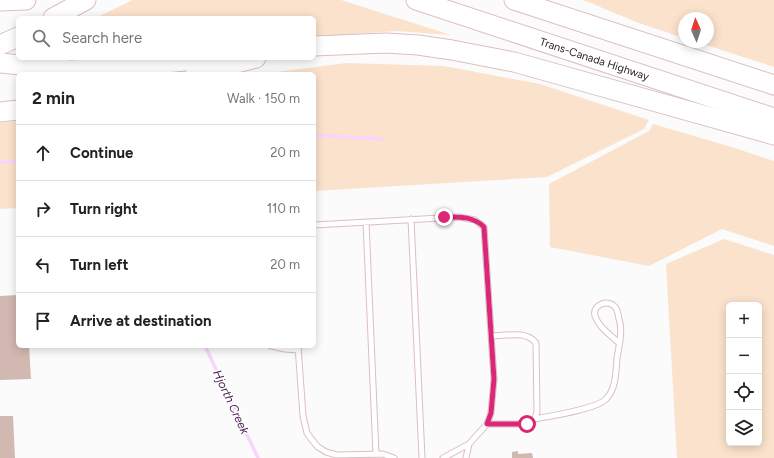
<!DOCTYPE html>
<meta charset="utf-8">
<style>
body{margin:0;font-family:Figtree,sans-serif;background:#f6f6f6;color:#222}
.controls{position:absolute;right:12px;bottom:12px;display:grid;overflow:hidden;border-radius:6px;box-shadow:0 2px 10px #0003}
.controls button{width:36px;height:36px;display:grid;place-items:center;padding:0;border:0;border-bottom:1px solid #e0e0e0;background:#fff;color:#222;font:20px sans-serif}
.compass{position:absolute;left:678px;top:12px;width:36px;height:36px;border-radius:50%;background:#fff;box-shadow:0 2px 10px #0003;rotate:357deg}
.stop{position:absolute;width:12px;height:12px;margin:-9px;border:3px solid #db2777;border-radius:50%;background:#fff}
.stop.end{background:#db2777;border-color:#fff;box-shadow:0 1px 4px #0008}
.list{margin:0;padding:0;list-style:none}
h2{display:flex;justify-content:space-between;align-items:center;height:52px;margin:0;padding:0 16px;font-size:17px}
h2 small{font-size:13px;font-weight:400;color:#767676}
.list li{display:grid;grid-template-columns:26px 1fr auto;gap:12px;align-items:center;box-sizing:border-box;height:56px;padding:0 16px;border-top:1px solid #e0e0e0}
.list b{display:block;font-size:15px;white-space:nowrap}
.list em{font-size:13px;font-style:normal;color:#767676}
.icon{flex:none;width:22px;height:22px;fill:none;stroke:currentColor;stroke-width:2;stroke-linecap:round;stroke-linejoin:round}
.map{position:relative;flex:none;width:774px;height:458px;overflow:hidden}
.search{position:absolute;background:#fff;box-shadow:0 2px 10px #0003;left:16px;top:16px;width:300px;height:44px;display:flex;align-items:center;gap:10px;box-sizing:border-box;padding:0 14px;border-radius:6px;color:#767676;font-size:15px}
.panel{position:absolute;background:#fff;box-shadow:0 2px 10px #0003;left:16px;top:72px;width:300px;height:276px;border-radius:6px}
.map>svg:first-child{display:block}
.green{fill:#fbe2cc;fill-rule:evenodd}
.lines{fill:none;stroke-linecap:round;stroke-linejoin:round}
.stream{stroke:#fad4fd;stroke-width:3.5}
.building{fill:#d1b8b0}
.service-casing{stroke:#dbbfc0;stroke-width:7}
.motorway-casing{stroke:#dbbfc0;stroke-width:21}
.service{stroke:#fff;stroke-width:5}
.motorway{stroke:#fff;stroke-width:19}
.route{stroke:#db2777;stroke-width:5}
.labels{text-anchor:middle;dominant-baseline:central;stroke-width:3;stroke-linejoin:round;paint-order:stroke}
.street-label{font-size:11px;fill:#241a1a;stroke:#fff}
.water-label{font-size:12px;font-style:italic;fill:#4d2152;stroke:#fff}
</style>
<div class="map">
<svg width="774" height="458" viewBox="0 0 774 458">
<rect width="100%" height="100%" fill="#fbfbfb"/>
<path class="green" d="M133 0H341L451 35 396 31 314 37V18H95Z
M582 0H774V67L697 42H708V18H684V38C663 31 642 25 622 16 608 11 596 4 582 0Z
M33 58H140L85 65Z
M346 63 444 66 540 84 649 120 644 129 547 177 314 191V74H261Z
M18 121V208L0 209V123Z
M653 124 735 148 774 161V246L722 229 649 266 550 247 549 184 649 131Z
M724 239 774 255V458H677L666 264ZM729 305H759V443H729Z"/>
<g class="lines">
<path class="stream" d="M314 135 381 139
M0 163 18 161
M205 346 258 458"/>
</g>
<path class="building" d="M18 295V346H29L31 379 0 380V296Z
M0 416H13L15 458H0Z
M518 451V454L532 453 533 458H512V452Z"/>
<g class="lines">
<defs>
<path id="service" d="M411 219 422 458
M366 222 376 454
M314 225 459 217 475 220 484 227 494 379 491 413 487 424 469 444 443 458
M271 346 285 349 298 350
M298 346 303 416 307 433 312 440 318 447 326 452 337 455 383 454 394 458
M535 419C550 416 597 409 606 399 616 389 616 372 617 358 619 346 623 330 619 319 618 315 618 310 615 307 609 299 592 304 595 316 599 328 611 335 619 343
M487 424H527C534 422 535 419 537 412L536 343C526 330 506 336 491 336
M466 458 469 444"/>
<g id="motorway">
<path id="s1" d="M416 0 774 118"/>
<path d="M514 0 774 85"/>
<path d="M0 1 26 0"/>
<path d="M53 18 86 0"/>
<path d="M0 45 18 37"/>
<path d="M314 46 386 43 418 45 452 50 514 62 774 135"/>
<path d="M0 63 71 70 129 67 211 58"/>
<path d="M195 74 256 58"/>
<path d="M0 112 18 110"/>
</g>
</defs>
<use href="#service" class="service-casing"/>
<use href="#motorway" class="motorway-casing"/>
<use href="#service" class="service"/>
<use href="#motorway" class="motorway"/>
</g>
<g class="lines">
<path class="route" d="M444 217C459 217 473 216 484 227L494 379 491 413 487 424H527"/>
</g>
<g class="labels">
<g class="street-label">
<text stroke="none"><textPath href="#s1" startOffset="188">Trans-Canada Highway</textPath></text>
</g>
<g class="water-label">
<text transform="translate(231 402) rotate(65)">Hjorth Creek</text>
</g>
</g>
</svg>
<div class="controls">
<button>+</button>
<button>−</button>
<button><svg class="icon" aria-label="locate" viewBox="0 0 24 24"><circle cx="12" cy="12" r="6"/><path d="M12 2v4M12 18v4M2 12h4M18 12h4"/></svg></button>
<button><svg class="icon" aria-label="layers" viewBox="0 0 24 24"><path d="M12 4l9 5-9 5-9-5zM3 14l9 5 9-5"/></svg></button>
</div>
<svg class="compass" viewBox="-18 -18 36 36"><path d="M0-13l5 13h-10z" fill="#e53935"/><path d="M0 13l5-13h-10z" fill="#767676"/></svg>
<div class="stop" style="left:527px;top:424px"></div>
<div class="stop end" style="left:444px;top:217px"></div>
<div class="search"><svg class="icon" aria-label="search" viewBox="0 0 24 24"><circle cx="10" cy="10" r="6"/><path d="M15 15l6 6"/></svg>Search here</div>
<section class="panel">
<h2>2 min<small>Walk · 150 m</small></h2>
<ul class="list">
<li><svg class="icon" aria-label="ahead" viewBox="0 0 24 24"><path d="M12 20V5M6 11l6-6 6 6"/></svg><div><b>Continue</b></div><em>20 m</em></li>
<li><svg class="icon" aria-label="right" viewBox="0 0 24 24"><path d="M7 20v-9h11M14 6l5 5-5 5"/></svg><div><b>Turn right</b></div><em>110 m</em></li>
<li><svg class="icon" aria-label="left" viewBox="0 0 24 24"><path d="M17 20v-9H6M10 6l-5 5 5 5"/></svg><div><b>Turn left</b></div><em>20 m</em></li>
<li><svg class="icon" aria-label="arrive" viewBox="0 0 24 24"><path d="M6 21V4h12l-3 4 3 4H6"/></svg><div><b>Arrive at destination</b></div></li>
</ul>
</section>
</div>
